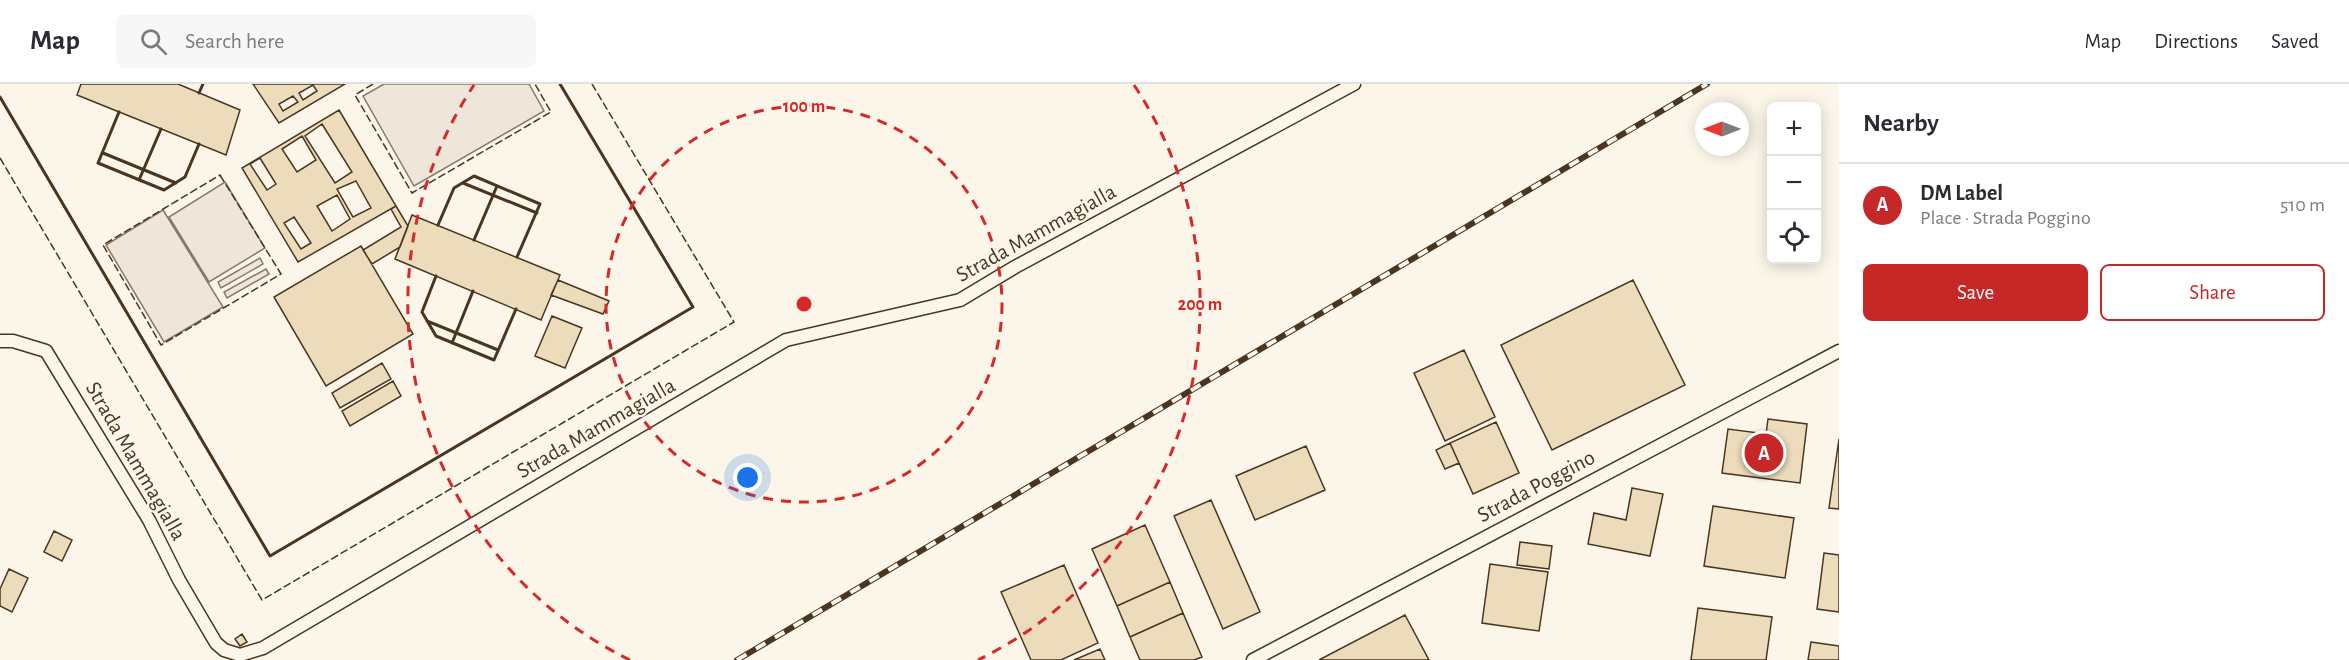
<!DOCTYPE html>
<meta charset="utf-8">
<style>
body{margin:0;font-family:"Alegreya Sans",sans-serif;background:#f7f7f7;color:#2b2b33}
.controls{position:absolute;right:18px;top:18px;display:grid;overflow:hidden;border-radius:9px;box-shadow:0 3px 15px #0003}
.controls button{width:54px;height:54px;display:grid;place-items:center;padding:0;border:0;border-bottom:2px solid #e1e1e2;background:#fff;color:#2b2b33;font:30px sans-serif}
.compass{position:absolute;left:1695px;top:18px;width:54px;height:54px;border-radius:50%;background:#fff;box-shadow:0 3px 15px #0003;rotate:270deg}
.you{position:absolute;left:748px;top:394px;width:21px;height:21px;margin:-15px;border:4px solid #fff;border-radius:50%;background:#1a73e8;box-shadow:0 0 0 9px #1a73e833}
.badge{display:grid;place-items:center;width:39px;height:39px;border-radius:50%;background:#c62828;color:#fff;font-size:20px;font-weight:700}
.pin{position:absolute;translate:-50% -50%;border:3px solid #fff;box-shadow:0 2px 6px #0006}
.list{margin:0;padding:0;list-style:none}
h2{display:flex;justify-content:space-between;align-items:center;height:78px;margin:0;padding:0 24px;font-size:26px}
h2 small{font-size:20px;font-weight:400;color:#7c7c81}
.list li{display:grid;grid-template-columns:39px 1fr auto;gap:18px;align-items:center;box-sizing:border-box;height:84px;padding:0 24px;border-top:2px solid #e1e1e2}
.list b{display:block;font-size:22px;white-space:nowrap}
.list p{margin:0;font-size:20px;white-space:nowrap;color:#7c7c81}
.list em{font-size:20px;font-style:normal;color:#7c7c81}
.actions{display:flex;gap:12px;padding:18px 24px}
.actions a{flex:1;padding:14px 0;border:2px solid #c62828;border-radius:9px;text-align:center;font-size:21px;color:#c62828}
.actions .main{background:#c62828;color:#fff}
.icon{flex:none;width:33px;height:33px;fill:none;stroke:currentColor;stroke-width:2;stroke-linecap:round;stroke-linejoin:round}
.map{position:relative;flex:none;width:1839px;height:576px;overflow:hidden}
header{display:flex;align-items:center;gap:36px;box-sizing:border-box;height:84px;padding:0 30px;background:#fff;border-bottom:2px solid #e1e1e2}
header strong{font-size:28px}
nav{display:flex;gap:33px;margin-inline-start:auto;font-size:21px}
.search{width:420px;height:54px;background:#f7f7f7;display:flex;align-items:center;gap:15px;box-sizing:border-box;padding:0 21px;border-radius:9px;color:#7c7c81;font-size:22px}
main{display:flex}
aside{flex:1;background:#fff}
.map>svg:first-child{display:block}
.green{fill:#ede6d9;stroke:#887966;stroke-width:1.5}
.building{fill:#ecdcbc;stroke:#4a3520;stroke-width:1.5;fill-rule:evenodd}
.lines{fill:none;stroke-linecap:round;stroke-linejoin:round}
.minor-casing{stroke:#4a3520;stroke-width:15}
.minor{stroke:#fbf6e9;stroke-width:12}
.rail-casing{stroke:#4a3520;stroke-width:6}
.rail{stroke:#fbf6e9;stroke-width:4;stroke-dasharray:11;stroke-linecap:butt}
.fence{stroke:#4a3520;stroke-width:1.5;stroke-dasharray:8 3;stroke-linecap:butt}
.wall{stroke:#4a3520;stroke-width:3}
.ring{fill:none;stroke:#d62828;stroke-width:3;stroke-dasharray:10 8}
.labels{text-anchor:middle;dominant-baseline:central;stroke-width:4.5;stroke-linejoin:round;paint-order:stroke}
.street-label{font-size:22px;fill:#4a3520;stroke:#fbf6e9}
.centre{fill:#d62828;stroke:#fbf6e9;stroke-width:3}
.ring-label{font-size:18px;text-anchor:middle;font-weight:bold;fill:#d62828;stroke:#fbf6e9;stroke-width:4.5;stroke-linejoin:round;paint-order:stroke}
</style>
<header>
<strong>Map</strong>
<div class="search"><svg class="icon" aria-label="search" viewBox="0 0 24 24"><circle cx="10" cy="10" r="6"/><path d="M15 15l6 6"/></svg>Search here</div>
<nav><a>Map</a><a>Directions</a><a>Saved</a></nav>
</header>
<main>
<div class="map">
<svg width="1839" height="576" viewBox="0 0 1839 576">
<rect width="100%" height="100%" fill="#fbf6e9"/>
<path class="green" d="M384 0H529L544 27 414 102 363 12Z
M225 98 265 164 209 198 169 133Z
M163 126 223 223 164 258 106 161Z
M260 174 263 180 221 204 218 198Z
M266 185 269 190 227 214 224 208Z"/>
<path class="building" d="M81 0H178L240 26 226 71 77 11Z
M253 0H345L279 39ZM313 1 317 7 303 16 299 9ZM293 12 298 18 283 27 279 20Z
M339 26 396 122 298 178 242 84ZM322 40 352 88 335 99 305 52ZM302 52 316 76 297 88 282 65ZM260 74 276 100 267 106 250 80ZM356 97 371 124 353 133 337 105ZM337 111 350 135 332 147 317 122ZM294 133 311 159 301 165 284 139Z
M396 122 408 142 400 163 372 180 363 166 401 143 391 125Z
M412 131 560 191 541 236 395 175Z
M361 162 413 250 326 302 274 213Z
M558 196 609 217 603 230 551 211Z
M1633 196 1685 301 1552 366 1501 261Z
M552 232 582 244 565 284 535 272Z
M1464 266 1495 333 1445 357 1414 289Z
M382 279 391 295 340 324 332 309Z
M393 297 401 312 350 342 342 327Z
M1768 335 1807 340 1800 399 1722 389 1728 345 1766 350Z
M1496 338 1519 389 1473 410 1450 359Z
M1839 355V425L1829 424Z
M1450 359 1459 379 1445 385 1436 366Z
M1306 362 1325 406 1255 436 1236 392Z
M1632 404 1663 410 1650 472 1588 460 1594 429 1626 436Z
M1211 416 1260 528 1223 545 1174 432Z
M1713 422 1794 434 1785 494 1704 482Z
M1145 441 1170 498 1117 522 1092 465Z
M54 447 72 456 62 477 44 468Z
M1520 458 1552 462 1549 485 1517 481Z
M1824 469 1839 471V528L1817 525Z
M1490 480 1548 488 1539 547 1482 539Z
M1064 481 1098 559 1061 576H1031L1001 508Z
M9 485 28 494 12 528 0 522V505Z
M1170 498 1183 529 1130 553 1117 522Z
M1698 524 1772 533 1766 576H1691Z
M1183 529 1202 573 1194 576H1140L1130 553Z
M1405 531 1429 576H1319Z
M242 550 247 558 240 562 235 555Z
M1811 558 1839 562V576H1808Z
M1100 565 1105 576H1074Z"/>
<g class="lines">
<defs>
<path id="minor" d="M0 257H13L46 267 149 436 179 496 216 559 224 566 240 571 263 564 786 256 960 216 1015 183 1354 0
M1253 576 1839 267"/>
</defs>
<use href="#minor" class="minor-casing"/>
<use href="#minor" class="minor"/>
<defs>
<path id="rail" d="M737 576 1707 0"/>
</defs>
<use href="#rail" class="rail-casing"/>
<use href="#rail" class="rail"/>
<path class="fence" d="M373 0 355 11 412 109 551 28 535 0
M0 74 262 516 734 238 592 0
M220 91 281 190 161 261 103 161Z"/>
<path class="wall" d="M199 9 203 0
M0 13 270 472 693 223 560 0
M119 28 98 79 164 106 185 93 199 60
M103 69 176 99
M139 96 161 45
M463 99 537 129
M438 141 454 104 474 92 540 120 517 173
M474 156 497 102
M436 192 422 228 436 252 494 276 516 225
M427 237 498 266
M452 259 473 207"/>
</g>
<g class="ring">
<circle cx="804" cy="220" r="198"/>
<path d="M630 576A396 396 0 0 1 474 1M1134 1A396 396 0 0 1 978 576"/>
</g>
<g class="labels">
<g class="street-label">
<text transform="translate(1036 149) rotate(-29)">Strada Mammagialla</text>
<text transform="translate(596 344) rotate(-30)">Strada Mammagialla</text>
<text transform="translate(136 377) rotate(60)">Strada Mammagialla</text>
<text transform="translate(1536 402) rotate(-28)">Strada Poggino</text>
</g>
</g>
<circle cx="804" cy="220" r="9" class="centre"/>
<g class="ring-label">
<text x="804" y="28">100 m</text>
<text x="1200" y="226">200 m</text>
</g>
</svg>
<div class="controls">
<button>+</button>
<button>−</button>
<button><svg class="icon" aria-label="locate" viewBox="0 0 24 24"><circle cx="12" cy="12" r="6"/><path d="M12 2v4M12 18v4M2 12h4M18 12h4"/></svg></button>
</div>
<svg class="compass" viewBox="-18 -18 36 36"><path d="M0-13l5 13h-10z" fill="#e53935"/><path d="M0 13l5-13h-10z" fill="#7c7c81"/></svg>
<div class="you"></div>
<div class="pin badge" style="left:1764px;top:369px">A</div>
</div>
<aside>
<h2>Nearby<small></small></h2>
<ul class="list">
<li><span class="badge">A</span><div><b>DM Label</b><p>Place · Strada Poggino</p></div><em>510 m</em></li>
</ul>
<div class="actions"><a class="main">Save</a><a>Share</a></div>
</aside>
</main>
